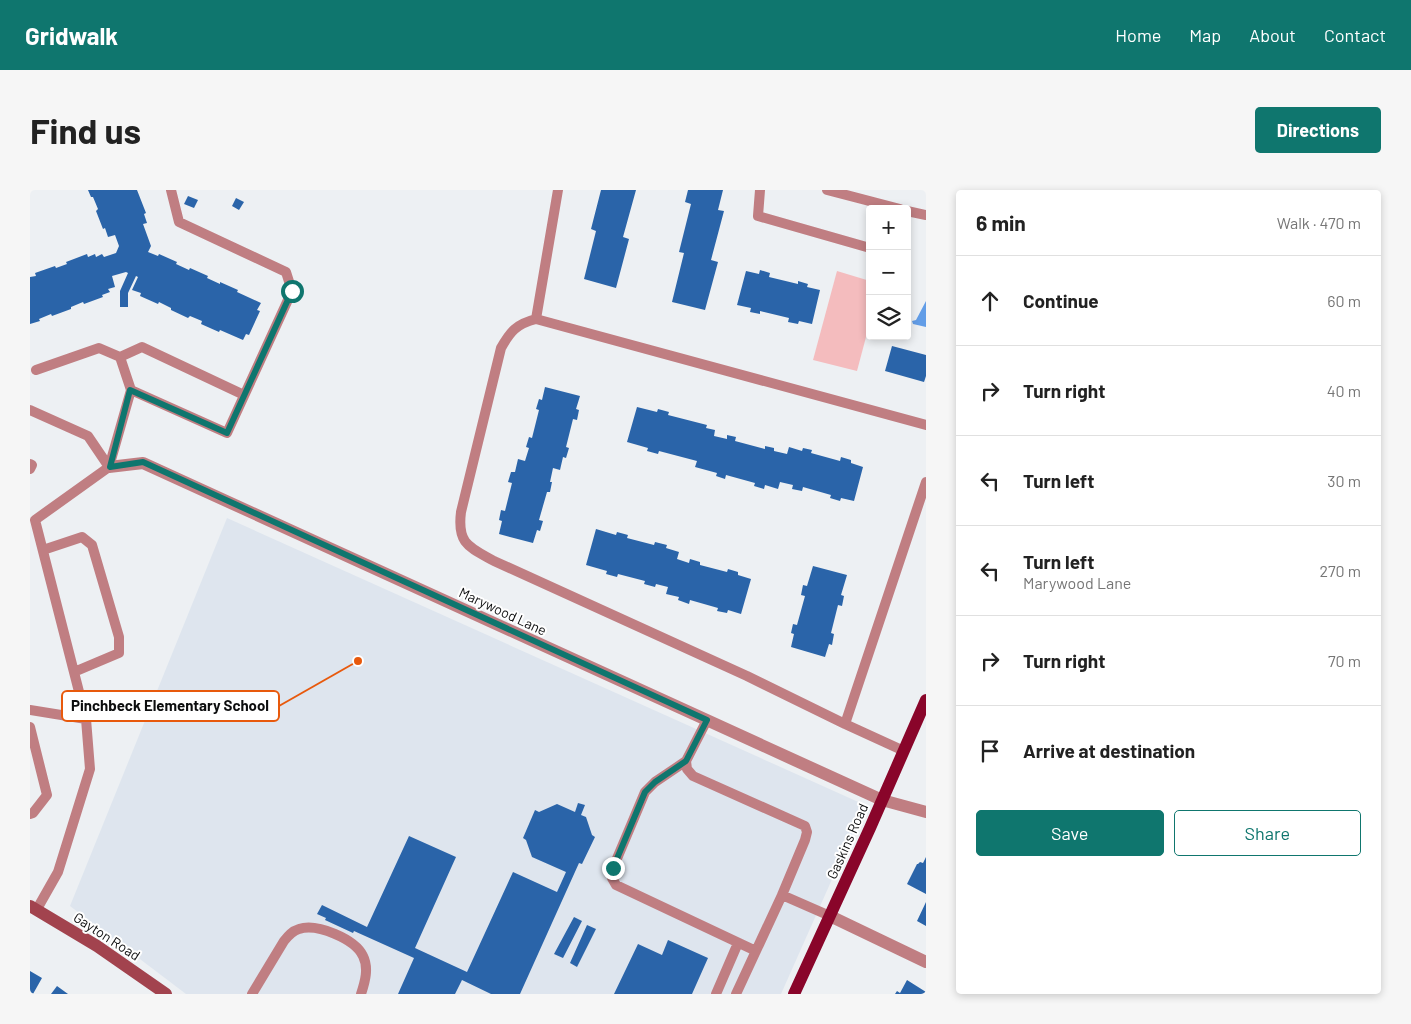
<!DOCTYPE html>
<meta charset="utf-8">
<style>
body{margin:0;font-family:Barlow,sans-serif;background:#f6f6f6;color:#222}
.controls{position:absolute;right:15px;top:15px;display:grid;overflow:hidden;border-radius:5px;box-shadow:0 2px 8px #0003}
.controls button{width:45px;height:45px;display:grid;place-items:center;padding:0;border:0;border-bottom:1px solid #e0e0e0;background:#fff;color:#222;font:25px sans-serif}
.stop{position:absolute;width:15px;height:15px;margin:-11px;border:4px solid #0f766e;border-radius:50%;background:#fff}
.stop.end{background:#0f766e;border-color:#fff;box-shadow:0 1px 5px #0008}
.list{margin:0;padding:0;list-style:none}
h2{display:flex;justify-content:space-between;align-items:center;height:65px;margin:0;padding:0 20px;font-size:21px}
h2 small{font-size:16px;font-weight:400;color:#767676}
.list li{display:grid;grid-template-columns:32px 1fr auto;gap:15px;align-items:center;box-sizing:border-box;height:90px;padding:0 20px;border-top:1px solid #e0e0e0}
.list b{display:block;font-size:19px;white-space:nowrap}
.list p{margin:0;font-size:16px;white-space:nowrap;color:#767676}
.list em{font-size:16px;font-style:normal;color:#767676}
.actions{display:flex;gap:10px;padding:15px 20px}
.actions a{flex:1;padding:11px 0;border:1px solid #0f766e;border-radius:5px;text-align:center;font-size:18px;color:#0f766e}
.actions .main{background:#0f766e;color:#fff}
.icon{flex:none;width:28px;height:28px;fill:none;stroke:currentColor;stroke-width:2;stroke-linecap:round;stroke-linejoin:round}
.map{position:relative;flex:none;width:896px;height:804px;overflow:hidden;border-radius:5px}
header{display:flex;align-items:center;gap:30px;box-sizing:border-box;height:70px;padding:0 25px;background:#0f766e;color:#fff}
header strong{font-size:24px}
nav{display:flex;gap:28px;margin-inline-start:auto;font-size:18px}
.intro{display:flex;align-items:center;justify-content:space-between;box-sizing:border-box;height:120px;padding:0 30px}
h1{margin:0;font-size:35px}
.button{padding:12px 22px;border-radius:5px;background:#0f766e;color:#fff;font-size:18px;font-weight:700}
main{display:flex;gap:30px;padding:0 30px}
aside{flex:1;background:#fff;border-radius:5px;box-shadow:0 2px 8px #0003}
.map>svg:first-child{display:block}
.built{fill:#dee5ee}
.green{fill:#f4bcbe}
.water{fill:#629de7}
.building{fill:#2a64a9}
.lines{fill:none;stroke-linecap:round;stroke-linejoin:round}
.lane{stroke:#c07e82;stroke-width:10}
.street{stroke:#c07e82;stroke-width:12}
.secondary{stroke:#a2434e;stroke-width:12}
.primary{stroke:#89052a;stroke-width:12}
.route{stroke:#0f766e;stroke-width:6}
.labels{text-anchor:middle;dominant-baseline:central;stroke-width:4;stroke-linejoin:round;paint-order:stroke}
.street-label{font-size:14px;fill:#0c0d0e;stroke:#fff}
.leader{fill:none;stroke:#e8590c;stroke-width:2}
.callout-dot{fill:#e8590c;stroke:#fff;stroke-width:2}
.callout{fill:#fff;stroke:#e8590c;stroke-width:2}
.callout-label{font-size:15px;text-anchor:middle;font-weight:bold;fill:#0c0d0e}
</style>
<header>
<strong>Gridwalk</strong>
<nav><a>Home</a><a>Map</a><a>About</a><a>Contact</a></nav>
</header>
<div class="intro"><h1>Find us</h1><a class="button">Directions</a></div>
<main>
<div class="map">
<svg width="896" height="804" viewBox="0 0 896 804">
<rect width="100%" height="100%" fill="#edf0f3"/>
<path class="built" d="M197 328 835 615 751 804H156L40 716Z"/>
<path class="green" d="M807 81 840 91V132L827 181 783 170Z"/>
<path class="water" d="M896 111V137L883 134 882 131 886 130Z"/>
<path class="building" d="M58 0H107L116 23 114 24 117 33 113 34 121 56 118 62 128 66 129 64 147 72 146 74 159 80 160 78 178 86 177 88 190 94V92L208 100 207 102 231 113 227 120 230 121 219 145 216 144 213 150 190 140 189 142 171 134 172 131 160 126 158 128 141 120V118L129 112 128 114 110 106 111 103 102 100 108 87 106 86 98 103V117H90V101L98 83 96 82 82 86 85 97 78 99 80 102 72 105 73 107 54 114 53 112 41 117V119L22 126 21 124 9 129 10 131 0 134V87L6 86 5 83 25 76 26 78 37 74 36 72 57 64 58 67 65 64 66 67 72 64 74 67 86 63 89 56 85 45 78 47 75 38 73 39 66 21 68 19 63 7H61Z
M571 0H606L593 47 599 49 586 98 554 89 566 41 561 39Z
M658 0H693L688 20 694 21 681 70 688 72 675 120 642 112 654 63 649 62 661 14 655 12Z
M158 6 168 10 164 18 154 14Z
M206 8 214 12 209 20 202 16Z
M730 80 740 83 739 87 768 94V91L778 94 777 97 790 100 782 134 769 131 768 134 758 132 759 128 730 121V124L720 122 721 118 707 115 716 81 729 84Z
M862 156 896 165V186L894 192 855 181Z
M515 197 550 206 546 219 549 220 547 230 543 229 536 257 539 258 536 268 533 267 530 280 523 278 520 292H522L520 302H517L509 330 513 331 510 341 507 340 503 353 469 344 472 331 469 330 471 320 475 321 482 293 478 292 481 282H485L488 269 495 271 499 258 496 257 499 247 502 248 509 220 506 219 509 209 512 210Z
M607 217 627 222 628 219 639 222 638 225 677 235 676 238 685 240 684 246 697 249V245L706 247 705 251 735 259V256L744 258V261L757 264 759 257 772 261 773 258 782 260 781 263 810 271 811 267 821 270V273L833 277 824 311 811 308 810 311 800 308 801 305 773 297 772 301 762 299 763 295 750 292 748 299 735 295 734 299 724 296 725 293 696 285 695 289 686 286 687 283 665 277 667 271 629 261 628 264 617 261 618 258 597 252Z
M566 339 586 345 587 342 598 345 597 348 624 355 625 352 637 355 636 358 649 362 647 369 659 373 660 369 670 372V375L697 382 698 379 708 382V385L721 389 711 424 698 420 697 423 687 421 688 418 660 410 659 414 648 410 649 407 636 404 638 397 626 394 625 397 614 394 615 391 588 384 587 387 576 384 577 381 556 375Z
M783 376 817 385 811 405 814 406 812 416 808 415 801 443 804 444 802 455 799 454 795 467 761 457 764 444 761 443 763 434 767 435 775 406 771 405 773 395 777 396Z
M548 613 555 615 551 625 556 627 562 645 565 647 552 674 549 673 490 804H461L432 790 425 804H368L384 768 324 741 323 743 295 730 296 728 287 724 292 715 337 737 379 646 426 667 385 758 437 782 483 682 527 702 536 682 502 667 496 650 493 648 505 620 509 622 527 614 545 622Z
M896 667V704L877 694 887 674H888L890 672 893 673Z
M896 712V736L887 731Z
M544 727 552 731 533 768 524 764Z
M557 735 566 739 547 777 540 773Z
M638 750 678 768 662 804H584L608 754 632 765Z
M0 781 12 788 3 804H0Z
M877 790 896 802 895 804H865L867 801 870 803Z
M27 796 38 804H21Z"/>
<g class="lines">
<path class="lane" d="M730 0 728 26 840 58
M797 0 870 19
M877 21 896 25
M506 129 528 0
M90 167 112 157 214 205
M6 180 69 158 90 167 101 200
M0 220 58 246 79 277
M0 274 2 275 0 279
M13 360 52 347 62 355 89 447V463L44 482
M0 520 56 529
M677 530 656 571 657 579 663 586 775 636 777 642 775 650 752 705
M815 534 896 292
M0 537 17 605 3 623 0 624
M874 561 815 534 717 486 464 371C439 357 427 354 431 322L471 158C480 142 486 134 506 129L896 235
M656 571 625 592 615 602 583 678 582 688 586 695 726 761
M7 719 28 682 60 579 56 529 5 330 79 277 101 200 197 243 262 101 256 82 149 32 141 0
M222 804 254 751C258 746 262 741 269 739 287 733 325 749 333 766 339 778 335 792 331 804
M686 804 708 753
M706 804 752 705 800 726"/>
<path class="street" d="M79 277 113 273 852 610 896 622
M800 726 896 772"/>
<path class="secondary" d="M0 716 67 756 136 804"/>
<path class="primary" d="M764 804 840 638 896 510"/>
</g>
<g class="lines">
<path class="route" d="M262 101 197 243 100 200 80 277 113 272 677 530 656 571 625 592 615 602 583 678"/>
</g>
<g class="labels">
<g class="street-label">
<text transform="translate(473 421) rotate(25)">Marywood Lane</text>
<text transform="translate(817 651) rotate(-66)">Gaskins Road</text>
<text transform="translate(77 746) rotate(33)">Gayton Road</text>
</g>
</g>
<path class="leader" d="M328 471L249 516"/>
<circle class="callout-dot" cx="328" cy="471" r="5"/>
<rect class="callout" x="32" y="501" width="217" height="30" rx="5"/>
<g class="callout-label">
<text x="140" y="521">Pinchbeck Elementary School</text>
</g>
</svg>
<div class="controls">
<button>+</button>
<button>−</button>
<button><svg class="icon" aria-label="layers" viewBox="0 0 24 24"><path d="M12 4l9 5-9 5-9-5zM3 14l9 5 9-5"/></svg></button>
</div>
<div class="stop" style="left:262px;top:101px"></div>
<div class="stop end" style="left:583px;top:678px"></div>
</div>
<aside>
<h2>6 min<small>Walk · 470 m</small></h2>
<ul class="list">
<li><svg class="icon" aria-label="ahead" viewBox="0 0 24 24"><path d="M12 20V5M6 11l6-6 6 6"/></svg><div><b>Continue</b></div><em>60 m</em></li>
<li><svg class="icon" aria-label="right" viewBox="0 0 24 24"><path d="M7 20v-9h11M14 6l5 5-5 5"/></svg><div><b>Turn right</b></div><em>40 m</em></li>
<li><svg class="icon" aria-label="left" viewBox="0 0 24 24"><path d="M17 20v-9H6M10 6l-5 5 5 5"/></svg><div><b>Turn left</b></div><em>30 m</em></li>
<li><svg class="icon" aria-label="left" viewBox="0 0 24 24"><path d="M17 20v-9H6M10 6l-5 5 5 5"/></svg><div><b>Turn left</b><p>Marywood Lane</p></div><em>270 m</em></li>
<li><svg class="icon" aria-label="right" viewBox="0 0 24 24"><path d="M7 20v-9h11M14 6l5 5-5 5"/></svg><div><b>Turn right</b></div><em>70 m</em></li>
<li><svg class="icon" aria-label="arrive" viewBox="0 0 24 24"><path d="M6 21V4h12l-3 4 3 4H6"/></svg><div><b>Arrive at destination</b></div></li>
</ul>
<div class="actions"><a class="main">Save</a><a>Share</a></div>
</aside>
</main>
